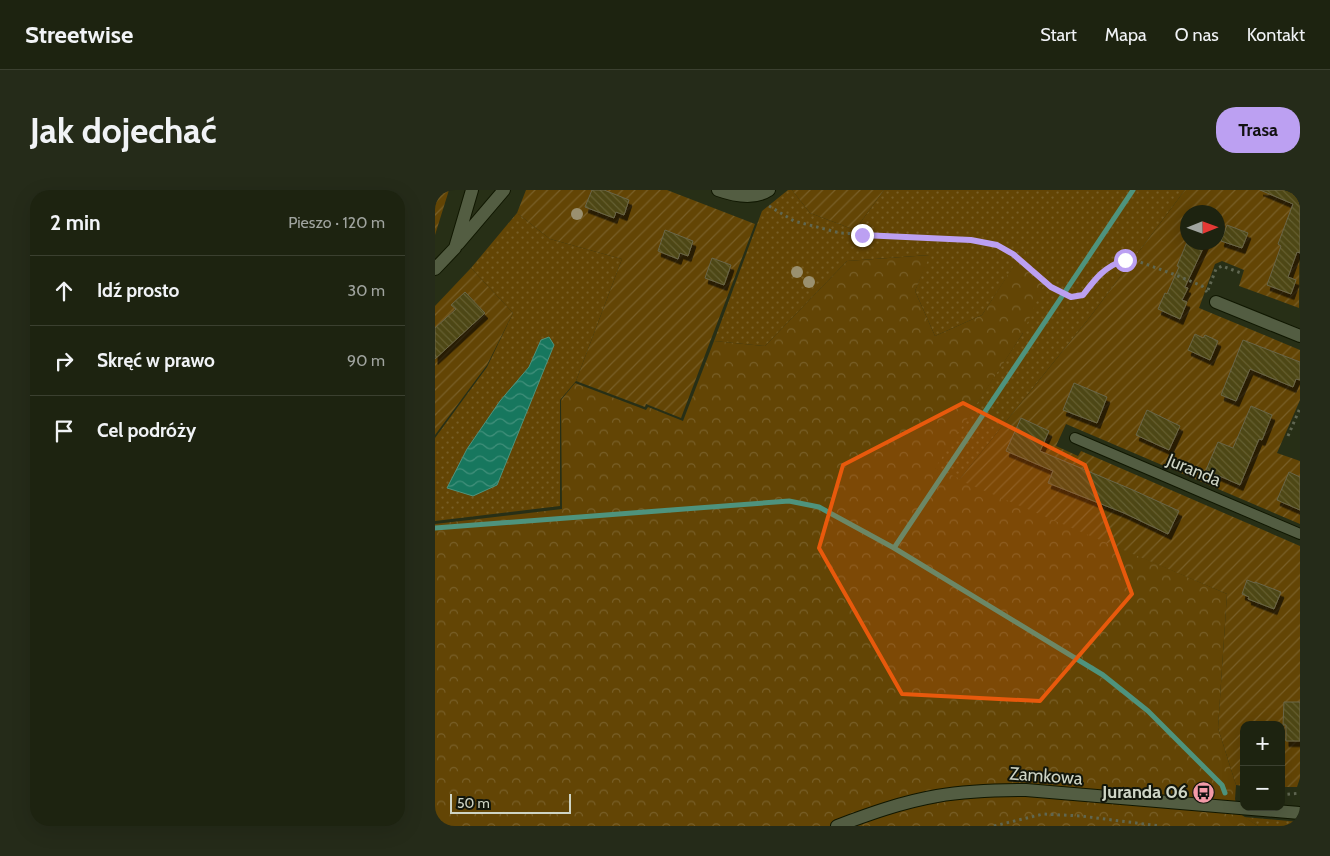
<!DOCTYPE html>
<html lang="pl">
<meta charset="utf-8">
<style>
body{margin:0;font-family:Cabin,sans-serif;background:#252b19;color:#f1f3f6}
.controls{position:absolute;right:15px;bottom:15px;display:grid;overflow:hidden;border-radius:10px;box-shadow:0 5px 20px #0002}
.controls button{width:45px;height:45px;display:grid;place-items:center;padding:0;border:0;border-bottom:1px solid #3b4030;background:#1d2310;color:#f1f3f6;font:25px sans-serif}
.compass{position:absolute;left:745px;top:15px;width:45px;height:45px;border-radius:50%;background:#1d2310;box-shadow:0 5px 20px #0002;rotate:89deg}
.scale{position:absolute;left:15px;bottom:12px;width:121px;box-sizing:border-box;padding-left:5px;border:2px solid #ced4c5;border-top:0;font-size:14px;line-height:18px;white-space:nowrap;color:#ced4c5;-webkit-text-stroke:4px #12160b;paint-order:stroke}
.stop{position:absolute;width:15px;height:15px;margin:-11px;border:4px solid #bca0f2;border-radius:50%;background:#fff}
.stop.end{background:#bca0f2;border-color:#fff;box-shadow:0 1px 5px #0008}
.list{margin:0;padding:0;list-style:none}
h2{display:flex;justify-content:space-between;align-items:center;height:65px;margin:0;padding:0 20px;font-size:21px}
h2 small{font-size:16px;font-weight:400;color:#a0a49f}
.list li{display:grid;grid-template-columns:32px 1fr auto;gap:15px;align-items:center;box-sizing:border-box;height:70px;padding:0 20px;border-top:1px solid #3b4030}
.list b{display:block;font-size:19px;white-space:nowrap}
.list em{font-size:16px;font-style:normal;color:#a0a49f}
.icon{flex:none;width:28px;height:28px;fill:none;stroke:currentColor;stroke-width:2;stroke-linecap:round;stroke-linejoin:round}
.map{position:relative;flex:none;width:865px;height:636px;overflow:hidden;border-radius:20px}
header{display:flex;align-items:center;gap:30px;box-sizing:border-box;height:70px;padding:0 25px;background:#1d2310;border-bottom:1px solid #3b4030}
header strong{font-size:24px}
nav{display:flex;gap:28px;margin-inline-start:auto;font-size:18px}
.intro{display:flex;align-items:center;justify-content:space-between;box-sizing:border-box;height:120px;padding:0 30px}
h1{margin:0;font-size:35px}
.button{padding:12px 22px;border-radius:20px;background:#bca0f2;color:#111;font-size:18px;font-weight:700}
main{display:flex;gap:30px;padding:0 30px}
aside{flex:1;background:#1d2310;border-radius:20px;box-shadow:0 5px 20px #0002}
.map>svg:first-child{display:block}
.grass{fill:url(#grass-dots);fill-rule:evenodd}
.forest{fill:url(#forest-crowns)}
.garden{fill:url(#garden-furrows);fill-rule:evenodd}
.water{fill:url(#water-waves);stroke:#4e937d}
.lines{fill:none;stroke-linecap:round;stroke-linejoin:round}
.stream{stroke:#4e937d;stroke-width:5}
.building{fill:url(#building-back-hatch);stroke:#6a6649;filter:url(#shadow)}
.service-casing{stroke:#101701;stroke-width:12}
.minor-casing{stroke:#101701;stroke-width:14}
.tertiary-casing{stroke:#101701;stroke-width:14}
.path{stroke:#606751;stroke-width:3;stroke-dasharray:2.5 4;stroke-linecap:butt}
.service{stroke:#535d42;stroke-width:10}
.minor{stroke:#535d42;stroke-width:12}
.tertiary{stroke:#535d42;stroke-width:12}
.tree{fill:#9a906f}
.route{stroke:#bca0f2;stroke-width:6}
.marked{fill:#e8590c;fill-opacity:0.2;stroke:#e8590c;stroke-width:4;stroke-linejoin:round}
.labels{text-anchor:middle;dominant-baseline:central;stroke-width:4;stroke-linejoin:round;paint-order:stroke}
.street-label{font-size:18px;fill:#ced4c5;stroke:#12160b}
.poi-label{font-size:18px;font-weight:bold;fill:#ced4c5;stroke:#12160b;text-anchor:end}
</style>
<header>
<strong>Streetwise</strong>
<nav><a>Start</a><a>Mapa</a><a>O nas</a><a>Kontakt</a></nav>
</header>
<div class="intro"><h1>Jak dojechać</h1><a class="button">Trasa</a></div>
<main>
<aside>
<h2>2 min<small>Pieszo · 120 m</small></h2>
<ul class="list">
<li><svg class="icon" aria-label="ahead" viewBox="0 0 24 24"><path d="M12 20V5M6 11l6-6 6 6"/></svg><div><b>Idź prosto</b></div><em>30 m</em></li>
<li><svg class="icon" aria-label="right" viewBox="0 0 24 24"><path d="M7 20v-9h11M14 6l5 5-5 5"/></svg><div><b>Skręć w prawo</b></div><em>90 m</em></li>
<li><svg class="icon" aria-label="arrive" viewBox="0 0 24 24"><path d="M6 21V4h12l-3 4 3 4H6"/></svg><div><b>Cel podróży</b></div></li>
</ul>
</aside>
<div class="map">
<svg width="865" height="636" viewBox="0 0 865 636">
<defs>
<pattern id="grass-dots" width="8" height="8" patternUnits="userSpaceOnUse" patternTransform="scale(1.25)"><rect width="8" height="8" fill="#634505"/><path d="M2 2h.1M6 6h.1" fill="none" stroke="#785f28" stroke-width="1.8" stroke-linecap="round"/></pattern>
<pattern id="forest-crowns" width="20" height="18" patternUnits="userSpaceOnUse" patternTransform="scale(1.25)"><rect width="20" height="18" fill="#634505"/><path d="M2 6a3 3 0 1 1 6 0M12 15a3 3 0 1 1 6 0" fill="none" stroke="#785f28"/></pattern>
<pattern id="garden-furrows" width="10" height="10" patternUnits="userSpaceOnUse" patternTransform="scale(1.25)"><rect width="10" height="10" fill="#634505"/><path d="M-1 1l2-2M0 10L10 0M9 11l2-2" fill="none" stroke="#785f28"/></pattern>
<pattern id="water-waves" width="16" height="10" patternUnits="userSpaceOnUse" patternTransform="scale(1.25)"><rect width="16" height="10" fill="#17775e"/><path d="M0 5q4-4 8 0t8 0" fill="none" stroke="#42907b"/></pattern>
<pattern id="building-back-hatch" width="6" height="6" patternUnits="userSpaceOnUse" patternTransform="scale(1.25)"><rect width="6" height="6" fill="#4d4612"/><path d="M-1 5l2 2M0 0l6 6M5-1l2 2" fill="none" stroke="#656033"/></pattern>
<filter id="shadow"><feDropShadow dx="3" dy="5.5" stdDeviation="0" flood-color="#0009"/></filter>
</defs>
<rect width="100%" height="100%" fill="#272f16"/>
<path class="grass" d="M353 0H357L375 23 420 40 449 0H750L655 127 524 290 499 278 588 143 589 61 547 125 500 146 480 101 494 65 412 71 330 156 279 151 327 21Z
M82 23 115 49 187 69 141 191 125 210V316L0 331V248L52 177 78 123 36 78ZM106 150 62 295 13 297 32 259 65 211 94 177Z
M809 627 865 632V636H823Z"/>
<path class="forest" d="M589 60 612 87 588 143 500 278 792 404 783 538 801 595 800 609 804 623 823 636H0V334L127 319 126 210 140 193 211 220 213 217 248 231 279 151 330 156 412 71 495 65 480 101 500 146 547 125Z"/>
<path class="garden" d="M0 0H14L0 45Z
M91 0H232L320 34 246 228 211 214 210 217 141 191 187 69 115 49 82 23Z
M357 0H449L420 40 375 23Z
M750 0H865L864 118 804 96 809 80 787 71 780 74 764 118 865 160V210L842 263 865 271V334L631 234 621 256 643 266 646 261 865 356V588L862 597H846V535H809V596L801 595 783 538 792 404 524 290 655 127ZM752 22H782V52H752Z
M36 78 78 123 52 175 0 245V116Z"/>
<path class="water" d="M114 147 119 155 62 295 38 306 12 298 32 259 65 211 94 177 106 150Z"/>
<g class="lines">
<path class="stream" d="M0 338 354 311 384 317 459 358 668 485 713 521 787 595 790 603
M459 358 698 0"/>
</g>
<path class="building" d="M157 0H169L194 10 189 25 181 22 179 28 150 17Z
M825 0H865V63L862 62 853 87 861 90 856 104 832 95 846 56 843 54 858 14Z
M792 35 813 43 807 58 786 51Z
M230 40 258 51 253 66 245 63 243 69 223 61Z
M752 52H771L750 97 753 98 747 110 752 112 745 129 723 119 730 103 732 104 744 77 742 76Z
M277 68 296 75 289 95 270 88Z
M30 102 50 123 0 169V138L21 119 16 115Z
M760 144 768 148 770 145 783 151 775 170 753 160Z
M808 150 865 172V190L861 189 858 197 815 179 801 211 786 205Z
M639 193 672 207 662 233 628 220Z
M816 216 837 225 827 250 824 249 805 295 771 280 783 252 798 258Z
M712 220 745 236 734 260 701 245Z
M586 228 614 241 605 261 698 300 744 321 733 344 689 323 613 293 618 281 571 261Z
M854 282 865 287V320L842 310Z
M812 390 820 393V392L846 402 839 419 813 409 814 407 807 404Z
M849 512H865V551H851V535H848Z"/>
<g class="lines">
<defs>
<path id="service" d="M640 248 865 344"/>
<path id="minor" d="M283 0C300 6 319 10 334 0
M23 54 69 0
M0 79 20 58 37 0
M781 112 865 146"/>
<path id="tertiary" d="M402 636C434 624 467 612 502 606 531 601 561 600 591 600L865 623"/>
</defs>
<use href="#service" class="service-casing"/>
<use href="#minor" class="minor-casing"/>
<use href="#tertiary" class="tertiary-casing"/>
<path class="path" d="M334 16 359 31 405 43 536 50 563 55 577 64 616 97 637 107 648 105 660 90 677 74 690 70 705 72 738 84 767 96 772 102
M773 100 781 79 787 76 806 83
M853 246 865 218
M846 605 865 603
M559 636 608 624 646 626 725 636"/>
<use href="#service" class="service"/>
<use href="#minor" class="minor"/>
<use href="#tertiary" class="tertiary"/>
</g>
<g class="tree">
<circle cx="142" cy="24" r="6"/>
<circle cx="362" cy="82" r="6"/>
<circle cx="374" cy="92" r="6"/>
</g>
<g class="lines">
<path class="route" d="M427 45 536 50 562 55 578 64 616 97 636 107 648 105C660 89 670 76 690 70"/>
</g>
<path class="marked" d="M528 213 650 275 697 404 605 511 467 504 384 358 408 275Z"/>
<defs>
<symbol id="bus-disc" viewBox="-11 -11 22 22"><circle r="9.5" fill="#f39aa8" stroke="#12160b"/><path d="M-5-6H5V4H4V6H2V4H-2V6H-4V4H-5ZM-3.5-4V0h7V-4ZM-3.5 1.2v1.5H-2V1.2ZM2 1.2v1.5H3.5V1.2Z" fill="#111"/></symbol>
</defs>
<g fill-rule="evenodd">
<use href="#bus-disc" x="756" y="590" width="25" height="25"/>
</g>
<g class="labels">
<g class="street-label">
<text transform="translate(759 280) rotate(23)">Juranda</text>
<text transform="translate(611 586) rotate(4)">Zamkowa</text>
</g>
<g class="poi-label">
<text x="753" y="602">Juranda 06</text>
</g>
</g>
</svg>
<div class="controls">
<button>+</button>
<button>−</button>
</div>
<svg class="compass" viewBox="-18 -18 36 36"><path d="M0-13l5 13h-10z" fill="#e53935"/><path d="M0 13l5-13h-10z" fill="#a0a49f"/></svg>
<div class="scale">50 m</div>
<div class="stop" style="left:690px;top:70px"></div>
<div class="stop end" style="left:427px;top:45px"></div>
</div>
</main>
